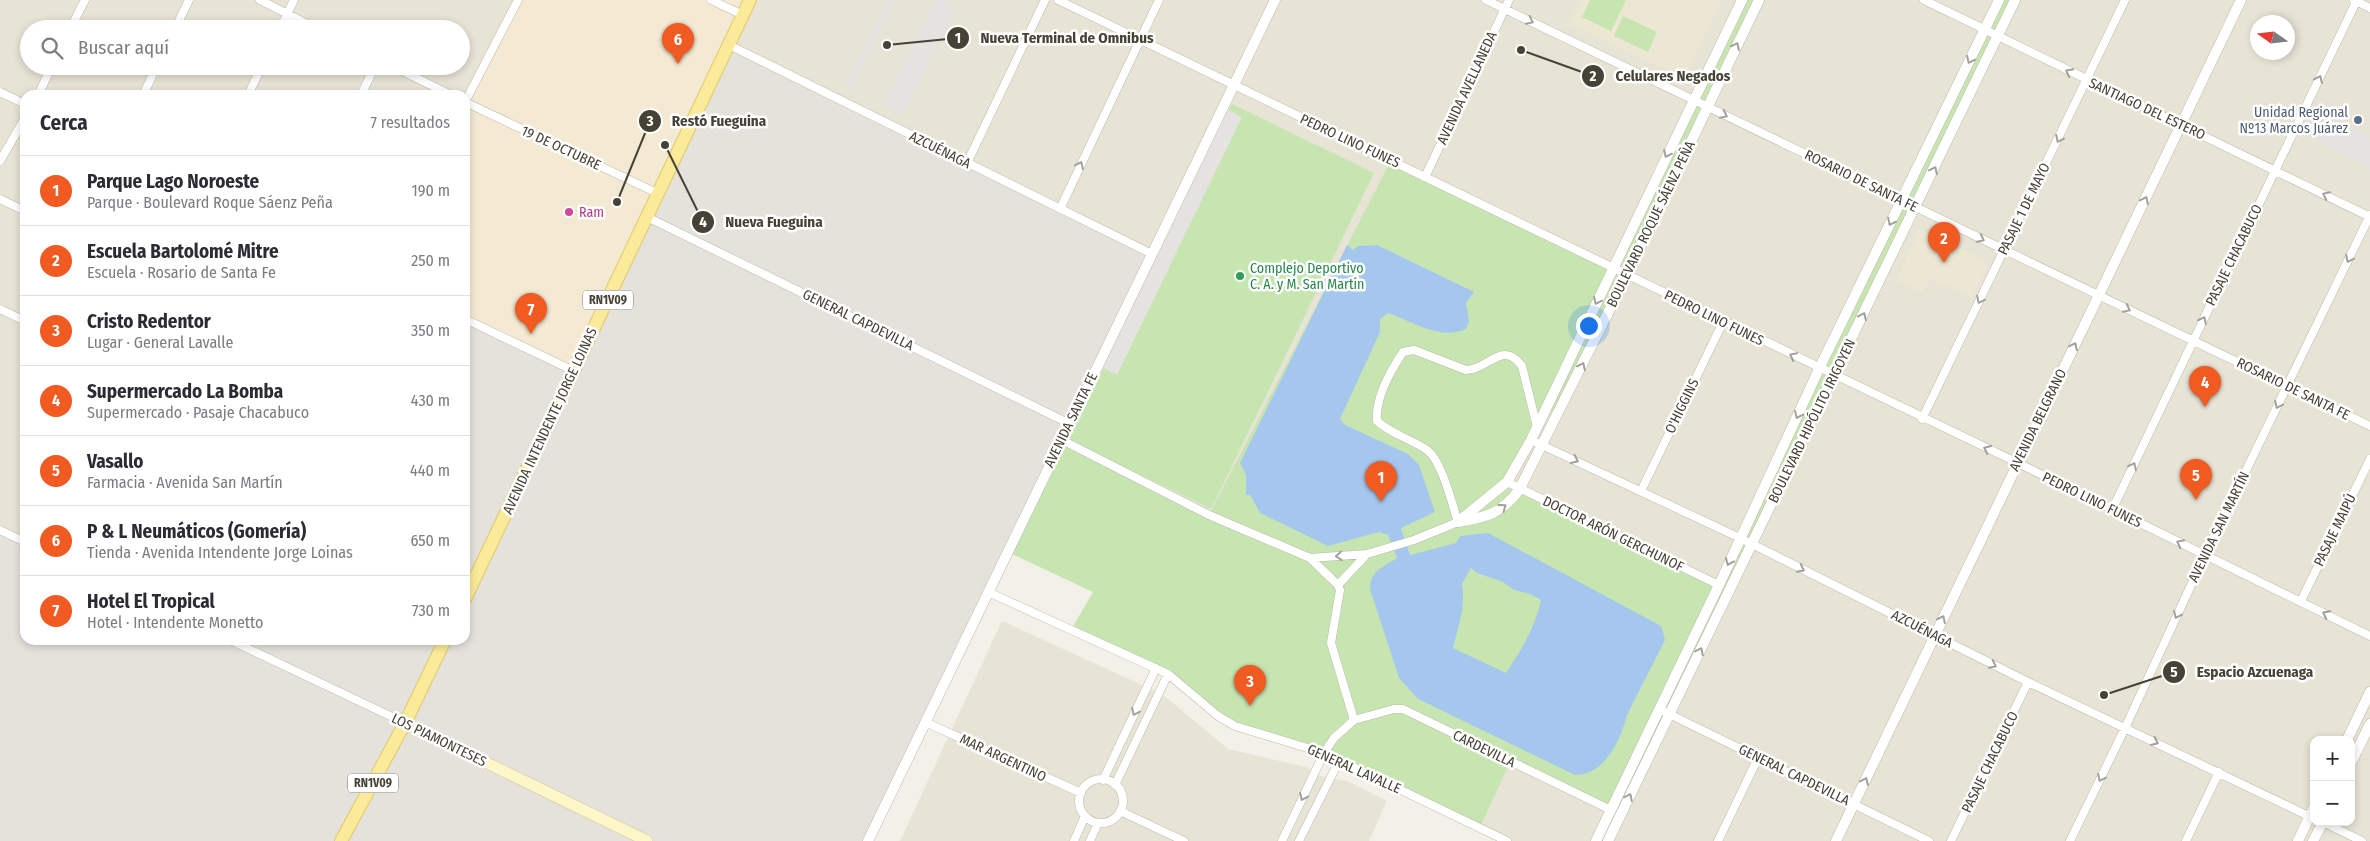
<!DOCTYPE html>
<html lang="es">
<meta charset="utf-8">
<style>
body{margin:0;font-family:"Fira Sans Condensed",sans-serif;background:#f7f7f7;color:#2b2b33}
.controls{position:absolute;right:15px;bottom:15px;display:grid;overflow:hidden;border-radius:10px;box-shadow:0 2px 8px #0003}
.controls button{width:45px;height:45px;display:grid;place-items:center;padding:0;border:0;border-bottom:1px solid #e1e1e2;background:#fff;color:#2b2b33;font:25px sans-serif}
.compass{position:absolute;left:2250px;top:15px;width:45px;height:45px;border-radius:50%;background:#fff;box-shadow:0 2px 8px #0003;rotate:284deg}
.you{position:absolute;left:1588px;top:325px;width:18px;height:18px;margin:-12px;border:4px solid #fff;border-radius:50%;background:#1a73e8;box-shadow:0 0 0 8px #1a73e833}
.badge{display:grid;place-items:center;width:32px;height:32px;border-radius:50%;background:#f15a20;color:#fff;font-size:16px;font-weight:700}
.pin{position:absolute;translate:-50% -41px;filter:drop-shadow(0 1px 2px #0008)}
.pin::after{content:'';position:absolute;top:26px;width:18px;height:15px;background:inherit;clip-path:polygon(0 0,100% 0,50% 100%)}
.list{margin:0;padding:0;list-style:none}
h2{display:flex;justify-content:space-between;align-items:center;height:65px;margin:0;padding:0 20px;font-size:21px}
h2 small{font-size:16px;font-weight:400;color:#7c7c81}
.list li{display:grid;grid-template-columns:32px 1fr auto;gap:15px;align-items:center;box-sizing:border-box;height:70px;padding:0 20px;border-top:1px solid #e1e1e2}
.list b{display:block;font-size:19px;white-space:nowrap}
.list p{margin:0;font-size:16px;white-space:nowrap;color:#7c7c81}
.list em{font-size:16px;font-style:normal;color:#7c7c81}
.icon{flex:none;width:28px;height:28px;fill:none;stroke:currentColor;stroke-width:2;stroke-linecap:round;stroke-linejoin:round}
.map{position:relative;flex:none;width:2370px;height:841px;overflow:hidden}
.search{position:absolute;background:#fff;box-shadow:0 2px 8px #0003;left:20px;top:20px;width:450px;height:55px;display:flex;align-items:center;gap:12px;box-sizing:border-box;padding:0 18px;border-radius:28px;color:#7c7c81;font-size:19px}
.panel{position:absolute;background:#fff;box-shadow:0 2px 8px #0003;left:20px;top:90px;width:450px;height:555px;border-radius:15px}
.map>svg:first-child{display:block}
.residential{fill:#e7e3d5;fill-rule:evenodd}
.commercial{fill:#f4ead3}
.industrial{fill:#e5e2dc}
.education{fill:#ebe7d2}
.green{fill:#c7e5b1}
.parking{fill:#e4e3df}
.water{fill:#a6c7ed;fill-rule:evenodd}
.lines{fill:none;stroke-linecap:round;stroke-linejoin:round}
.minor-casing{stroke:#beb9aa;stroke-width:9}
.tertiary-casing{stroke:#beb9aa;stroke-width:11}
.secondary-casing{stroke:#d1c998;stroke-width:12}
.primary-casing{stroke:#dfca69;stroke-width:14}
.minor{stroke:#fff;stroke-width:8}
.tertiary{stroke:#fff;stroke-width:10}
.secondary{stroke:#fcf6c8;stroke-width:11}
.primary{stroke:#faea99;stroke-width:12}
.oneway{stroke:#a2a09a}
.service-dot{fill:#5c6f8a;stroke:#fff;stroke-width:2}
.hotel-dot{fill:#d1479c;stroke:#fff;stroke-width:2}
.leisure-dot{fill:#2e9e5b;stroke:#fff;stroke-width:2}
.labels{text-anchor:middle;dominant-baseline:central;stroke-width:5;stroke-linejoin:round;paint-order:stroke}
.shield{fill:#fff;stroke:#7e7b72;stroke-width:1}
.shield-label{font-size:12px;font-weight:bold;fill:#464236}
.street-label{font-size:14px;fill:#464236;stroke:#fff}
.service-label{font-size:14px;fill:#4e5e75;stroke:#fff;text-anchor:end}
.hotel-label{font-size:14px;fill:#b23c85;stroke:#fff;text-anchor:start}
.leisure-label{font-size:14px;fill:#27864d;stroke:#fff;text-anchor:start}
.leader{fill:none;stroke:#464236;stroke-width:2}
.callout-dot{fill:#464236;stroke:#fff;stroke-width:2}
.mark-label{font-size:15px;text-anchor:middle;font-weight:bold;fill:#fff}
.callout-label{font-size:15px;text-anchor:middle;font-weight:bold;fill:#464236;stroke:#fff;stroke-width:5;stroke-linejoin:round;paint-order:stroke}
</style>
<div class="map">
<svg width="2370" height="841" viewBox="0 0 2370 841">
<rect width="100%" height="100%" fill="#f3f1e7"/>
<path class="residential" d="M0 0H518L465 95H25V542L0 530ZM29 29H461V66H29Z
M750 0H2370V841H1507L1071 630 1093 592 1008 552 729 45ZM2258 22H2288V52H2258ZM2314 740H2351V822H2314Z
M1002 621 1162 694 1228 749 1306 767 1320 776 1347 781 1387 801 1369 841H900Z"/>
<path class="commercial" d="M518 0H750L574 371 465 319V102Z"/>
<path class="industrial" d="M729 45 1152 254 868 841H647L230 640H465V319L574 371Z
M0 530 25 542V640H228L645 841H0Z"/>
<path class="education" d="M1580 0H1722L1686 74 1680 77 1569 24Z
M1920 229 1984 260 1987 267 1972 298 1931 278 1923 293 1896 280Z"/>
<path class="green" d="M1590 0H1626L1611 31 1582 17Z
M1747 0H1753L1554 413 1549 411Z
M1999 0H2015L1608 841H1596L1611 810 1510 762 1480 827 1339 761 1235 726 1178 683 1071 630 1093 592 1008 552 1062 440 1209 515 1391 160 1612 268 1507 482 1718 584Z
M1623 16 1657 32 1648 52 1614 36Z
M1232 104 1374 173 1211 509 1069 440Z"/>
<path class="parking" d="M888 0H897L853 89 845 86Z
M935 0H941L957 8 903 115 883 105Z
M1223 107 1242 117 1117 375 1098 365Z
M2313 109 2370 137V168L2302 134Z"/>
<path class="water" d="M1347 245 1353 250 1358 246 1377 245 1474 292 1466 303 1469 321 1466 329C1442 341 1411 321 1388 313L1380 319V332L1340 419 1345 425 1408 454 1419 465 1435 512 1401 528 1410 555 1456 543 1460 536 1488 533 1661 626 1665 640 1627 715C1620 741 1605 775 1575 775L1418 699 1399 678 1370 589C1370 571 1383 567 1397 558L1388 535 1379 532 1328 546 1260 513 1250 495H1246V475L1240 463ZM1471 568 1477 573 1503 582 1514 590 1530 594 1541 600C1535 627 1521 651 1506 673L1453 648C1458 626 1466 607 1462 584Z"/>
<g class="lines">
<defs>
<path id="minor" d="M260 0 317 29
M518 0 465 102 657 193
M711 0 743 15
M1058 0 2018 463 2370 636
M1486 0 2370 426
M1924 0 2370 217
M2354 0 2370 8
M70 29 85 0
M175 29 189 0
M280 29 294 0
M729 45 1152 254
M392 66 451 95
M0 92 25 104
M38 95 52 66
M143 95 157 66
M248 95 262 66
M361 95 375 66
M0 161 25 118
M967 163 1045 0
M1425 177 1509 0
M0 199 25 211
M1060 209 1159 0
M647 217 1070 424
M0 309 25 321
M465 319 574 371
M1922 419 2125 0
M1062 440 1209 515 1310 558 1338 585 1340 590 1331 643 1354 720
M1531 440 1740 538 2028 682 2313 818
M1507 482 1719 585
M1641 491 1723 322
M2112 510 2357 0
M0 530 25 542
M1310 558 1367 554 1414 540 1458 522C1452 504 1442 461 1427 450 1411 439 1391 434 1377 421 1375 399 1391 370 1403 352L1414 350 1466 370C1488 370 1502 339 1522 366L1537 427
M1338 585 1367 554
M988 592 1168 674 1218 716 1235 726 1324 753 1507 841
M2301 601 2370 459
M230 640 405 723
M1665 712 1929 841
M925 722 1081 793
M1079 801a22 22 0 1 1 44 0a22 22 0 1 1-44 0Z
M1103 780 1156 668
M1115 785 1168 674
M1120 811 1184 841
M2323 822 2362 841
M1074 841 1085 816
M1090 841 1098 823
M1282 841 1324 753 1334 738 1354 720 1394 709H1403L1611 810
M1299 841 1339 761
M1718 841 1758 758
M1951 841 2028 682
M2070 841 2125 728 2205 555 2370 215
M2186 841 2219 772"/>
<path id="tertiary" d="M1459 521 1507 482 1531 440 1742 0
M1458 522C1487 517 1501 514 1519 490L1627 275 1759 0
M2347 740 2370 692
M2351 763 2370 724
M868 841 1275 0
M1596 841 1719 585 1819 369 1999 0
M1608 841 2015 0
M1836 841 2241 0
M2298 841 2314 807
M2313 841 2323 822"/>
<path id="secondary" d="M405 723 647 841"/>
<path id="primary" d="M465 599 750 0
M341 841 405 723 445 640"/>
</defs>
<use href="#minor" class="minor-casing"/>
<use href="#tertiary" class="tertiary-casing"/>
<use href="#secondary" class="secondary-casing"/>
<use href="#primary" class="primary-casing"/>
<use href="#minor" class="minor"/>
<use href="#tertiary" class="tertiary"/>
<use href="#secondary" class="secondary"/>
<use href="#primary" class="primary"/>
</g>
<defs><path id="oneway-chevron" d="M-2-3.5L2.5 0L-2 3.5" fill="none" stroke-width="1.6" stroke-linecap="round" stroke-linejoin="round" transform="scale(1.25)"/></defs>
<g class="oneway">
<use href="#oneway-chevron" transform="translate(1530 21) rotate(26)"/>
<use href="#oneway-chevron" transform="translate(1736 46) rotate(-64)"/>
<use href="#oneway-chevron" transform="translate(1970 60) rotate(116)"/>
<use href="#oneway-chevron" transform="translate(2069 72) rotate(-153)"/>
<use href="#oneway-chevron" transform="translate(2319 79) rotate(-65)"/>
<use href="#oneway-chevron" transform="translate(1724 115) rotate(26)"/>
<use href="#oneway-chevron" transform="translate(2059 139) rotate(116)"/>
<use href="#oneway-chevron" transform="translate(1667 154) rotate(116)"/>
<use href="#oneway-chevron" transform="translate(1080 165) rotate(-65)"/>
<use href="#oneway-chevron" transform="translate(1934 170) rotate(-64)"/>
<use href="#oneway-chevron" transform="translate(2326 195) rotate(-154)"/>
<use href="#oneway-chevron" transform="translate(2145 200) rotate(-64)"/>
<use href="#oneway-chevron" transform="translate(1891 222) rotate(116)"/>
<use href="#oneway-chevron" transform="translate(1981 239) rotate(26)"/>
<use href="#oneway-chevron" transform="translate(2349 259) rotate(116)"/>
<use href="#oneway-chevron" transform="translate(1980 300) rotate(116)"/>
<use href="#oneway-chevron" transform="translate(1597 301) rotate(115)"/>
<use href="#oneway-chevron" transform="translate(2127 309) rotate(26)"/>
<use href="#oneway-chevron" transform="translate(1863 316) rotate(-64)"/>
<use href="#oneway-chevron" transform="translate(2203 320) rotate(-64)"/>
<use href="#oneway-chevron" transform="translate(2074 346) rotate(-64)"/>
<use href="#oneway-chevron" transform="translate(1793 356) rotate(-154)"/>
<use href="#oneway-chevron" transform="translate(1582 366) rotate(-64)"/>
<use href="#oneway-chevron" transform="translate(2278 405) rotate(116)"/>
<use href="#oneway-chevron" transform="translate(1798 415) rotate(115)"/>
<use href="#oneway-chevron" transform="translate(1987 449) rotate(-155)"/>
<use href="#oneway-chevron" transform="translate(1575 460) rotate(25)"/>
<use href="#oneway-chevron" transform="translate(2133 466) rotate(-65)"/>
<use href="#oneway-chevron" transform="translate(1503 507) rotate(-36)"/>
<use href="#oneway-chevron" transform="translate(2180 543) rotate(-154)"/>
<use href="#oneway-chevron" transform="translate(1339 556) rotate(176)"/>
<use href="#oneway-chevron" transform="translate(1729 562) rotate(113)"/>
<use href="#oneway-chevron" transform="translate(1801 569) rotate(27)"/>
<use href="#oneway-chevron" transform="translate(2326 614) rotate(-153)"/>
<use href="#oneway-chevron" transform="translate(2177 615) rotate(115)"/>
<use href="#oneway-chevron" transform="translate(1942 619) rotate(-64)"/>
<use href="#oneway-chevron" transform="translate(1700 651) rotate(-64)"/>
<use href="#oneway-chevron" transform="translate(1993 665) rotate(26)"/>
<use href="#oneway-chevron" transform="translate(1135 712) rotate(116)"/>
<use href="#oneway-chevron" transform="translate(2155 742) rotate(25)"/>
<use href="#oneway-chevron" transform="translate(2101 778) rotate(116)"/>
<use href="#oneway-chevron" transform="translate(1865 781) rotate(-65)"/>
<use href="#oneway-chevron" transform="translate(1303 797) rotate(115)"/>
<use href="#oneway-chevron" transform="translate(1629 797) rotate(-64)"/>
</g>
<circle class="service-dot" cx="2358" cy="120" r="5"/>
<circle class="hotel-dot" cx="569" cy="212" r="5"/>
<circle class="leisure-dot" cx="1240" cy="276" r="5"/>
<g class="labels">
<g class="shield">
<rect x="583" y="290.5" width="50" height="19" rx="4"/>
<rect x="348" y="773.5" width="50" height="19" rx="4"/>
</g>
<g class="shield-label">
<text x="608" y="300">RN1V09</text>
<text x="373" y="783">RN1V09</text>
</g>
<g class="street-label">
<text transform="translate(1467 88) rotate(-65)">AVENIDA AVELLANEDA</text>
<text transform="translate(2147 109) rotate(25)">SANTIAGO DEL ESTERO</text>
<text transform="translate(1350 141) rotate(25)">PEDRO LINO FUNES</text>
<text transform="translate(561 148) rotate(25)">19 DE OCTUBRE</text>
<text transform="translate(940 150) rotate(26)">AZCUÉNAGA</text>
<text transform="translate(1861 181) rotate(26)">ROSARIO DE SANTA FE</text>
<text transform="translate(2024 209) rotate(-64)">PASAJE 1 DE MAYO</text>
<text transform="translate(1651 224) rotate(-64)">BOULEVARD ROQUE SÁENZ PEÑA</text>
<text transform="translate(2234 255) rotate(-64)">PASAJE CHACABUCO</text>
<text transform="translate(1714 318) rotate(26)">PEDRO LINO FUNES</text>
<text transform="translate(858 320) rotate(26)">GENERAL CAPDEVILLA</text>
<text transform="translate(2293 389) rotate(26)">ROSARIO DE SANTA FE</text>
<text transform="translate(1682 406) rotate(-64)">O'HIGGINS</text>
<text transform="translate(1071 420) rotate(-64)">AVENIDA SANTA FE</text>
<text transform="translate(2038 420) rotate(-64)">AVENIDA BELGRANO</text>
<text transform="translate(550 421) rotate(-65)">AVENIDA INTENDENTE JORGE LOINAS</text>
<text transform="translate(1812 421) rotate(-64)">BOULEVARD HIPÓLITO IRIGOYEN</text>
<text transform="translate(2092 500) rotate(26)">PEDRO LINO FUNES</text>
<text transform="translate(2219 527) rotate(-64)">AVENIDA SAN MARTÍN</text>
<text transform="translate(2335 530) rotate(-64)">PASAJE MAIPÚ</text>
<text transform="translate(1613 534) rotate(26)">DOCTOR ARÓN GERCHUNOF</text>
<text transform="translate(1922 629) rotate(27)">AZCUÉNAGA</text>
<text transform="translate(439 740) rotate(26)">LOS PIAMONTESES</text>
<text transform="translate(1484 749) rotate(26)">CARDEVILLA</text>
<text transform="translate(1003 758) rotate(25)">MAR ARGENTINO</text>
<text transform="translate(1990 762) rotate(-64)">PASAJE CHACABUCO</text>
<text transform="translate(1354 769) rotate(24)">GENERAL LAVALLE</text>
<text transform="translate(1794 775) rotate(26)">GENERAL CAPDEVILLA</text>
</g>
<g class="service-label">
<text x="2348" y="112">Unidad Regional<tspan x="2348" dy="16">Nº13 Marcos Juárez</tspan></text>
</g>
<g class="hotel-label">
<text x="579" y="212">Ram</text>
</g>
<g class="leisure-label">
<text x="1250" y="268">Complejo Deportivo<tspan x="1250" dy="16">C. A. y M. San Martín</tspan></text>
</g>
</g>
<path class="leader" d="M887 45L958 38M1521 50L1593 76M617 202L650 121M665 145L703 222M2104 695L2174 672"/>
<g class="callout-dot">
<circle cx="887" cy="45" r="5"/>
<circle cx="1521" cy="50" r="5"/>
<circle cx="617" cy="202" r="5"/>
<circle cx="665" cy="145" r="5"/>
<circle cx="2104" cy="695" r="5"/>
<circle cx="958" cy="38" r="12"/>
<circle cx="1593" cy="76" r="12"/>
<circle cx="650" cy="121" r="12"/>
<circle cx="703" cy="222" r="12"/>
<circle cx="2174" cy="672" r="12"/>
</g>
<g class="mark-label">
<text x="958" y="43">1</text>
<text x="1593" y="81">2</text>
<text x="650" y="126">3</text>
<text x="703" y="227">4</text>
<text x="2174" y="677">5</text>
</g>
<g class="callout-label">
<text x="1067" y="43">Nueva Terminal de Omnibus</text>
<text x="1673" y="81">Celulares Negados</text>
<text x="719" y="126">Restó Fueguina</text>
<text x="774" y="227">Nueva Fueguina</text>
<text x="2255" y="677">Espacio Azcuenaga</text>
</g>
</svg>
<div class="controls">
<button>+</button>
<button>−</button>
</div>
<svg class="compass" viewBox="-18 -18 36 36"><path d="M0-13l5 13h-10z" fill="#e53935"/><path d="M0 13l5-13h-10z" fill="#7c7c81"/></svg>
<div class="you"></div>
<div class="pin badge" style="left:1381px;top:502px">1</div>
<div class="pin badge" style="left:1944px;top:263px">2</div>
<div class="pin badge" style="left:1250px;top:706px">3</div>
<div class="pin badge" style="left:2205px;top:407px">4</div>
<div class="pin badge" style="left:2196px;top:500px">5</div>
<div class="pin badge" style="left:678px;top:64px">6</div>
<div class="pin badge" style="left:531px;top:334px">7</div>
<div class="search"><svg class="icon" aria-label="search" viewBox="0 0 24 24"><circle cx="10" cy="10" r="6"/><path d="M15 15l6 6"/></svg>Buscar aquí</div>
<section class="panel">
<h2>Cerca<small>7 resultados</small></h2>
<ul class="list">
<li><span class="badge">1</span><div><b>Parque Lago Noroeste</b><p>Parque · Boulevard Roque Sáenz Peña</p></div><em>190 m</em></li>
<li><span class="badge">2</span><div><b>Escuela Bartolomé Mitre</b><p>Escuela · Rosario de Santa Fe</p></div><em>250 m</em></li>
<li><span class="badge">3</span><div><b>Cristo Redentor</b><p>Lugar · General Lavalle</p></div><em>350 m</em></li>
<li><span class="badge">4</span><div><b>Supermercado La Bomba</b><p>Supermercado · Pasaje Chacabuco</p></div><em>430 m</em></li>
<li><span class="badge">5</span><div><b>Vasallo</b><p>Farmacia · Avenida San Martín</p></div><em>440 m</em></li>
<li><span class="badge">6</span><div><b>P &amp; L Neumáticos (Gomería)</b><p>Tienda · Avenida Intendente Jorge Loinas</p></div><em>650 m</em></li>
<li><span class="badge">7</span><div><b>Hotel El Tropical</b><p>Hotel · Intendente Monetto</p></div><em>730 m</em></li>
</ul>
</section>
</div>
